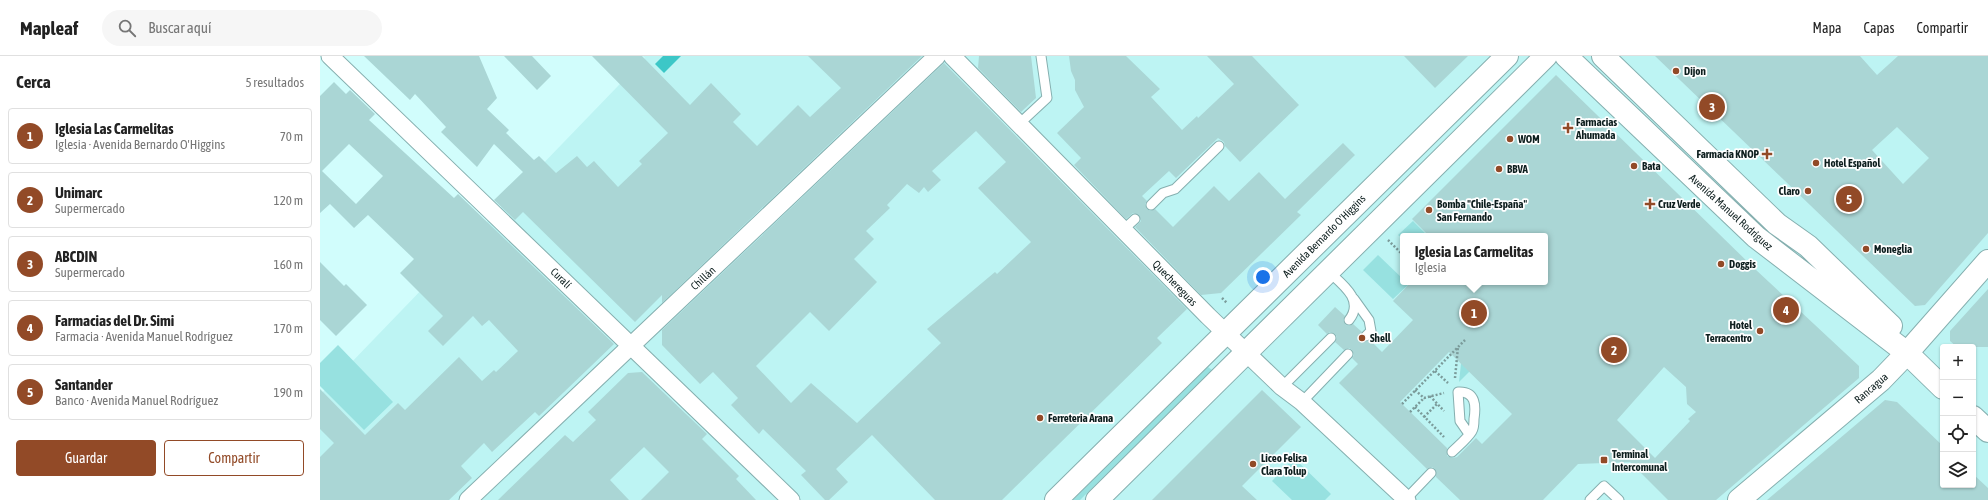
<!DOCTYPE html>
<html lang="es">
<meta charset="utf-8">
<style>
body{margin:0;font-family:"Asap Condensed",sans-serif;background:#f6f6f6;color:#222}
.controls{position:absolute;right:12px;bottom:12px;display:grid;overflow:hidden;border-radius:4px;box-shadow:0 1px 3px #0004}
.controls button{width:36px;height:36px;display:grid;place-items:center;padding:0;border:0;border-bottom:1px solid #e0e0e0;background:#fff;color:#222;font:20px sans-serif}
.you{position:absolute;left:943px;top:221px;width:14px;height:14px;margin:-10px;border:3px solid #fff;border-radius:50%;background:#1a73e8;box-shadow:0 0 0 6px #1a73e833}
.badge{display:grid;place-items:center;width:26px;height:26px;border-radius:50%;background:#924a27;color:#fff;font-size:13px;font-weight:700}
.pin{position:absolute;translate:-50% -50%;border:2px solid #fff;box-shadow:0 1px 4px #0006}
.popup{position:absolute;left:1080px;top:177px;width:148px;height:52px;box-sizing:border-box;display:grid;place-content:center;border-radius:4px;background:#fff;filter:drop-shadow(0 1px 3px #0005);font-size:13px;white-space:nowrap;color:#767676}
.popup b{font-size:15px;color:#222}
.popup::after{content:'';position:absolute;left:50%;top:100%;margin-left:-8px;border:8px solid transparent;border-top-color:#fff}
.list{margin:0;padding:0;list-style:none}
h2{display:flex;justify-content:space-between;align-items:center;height:52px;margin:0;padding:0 16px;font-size:17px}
h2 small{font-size:13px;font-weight:400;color:#767676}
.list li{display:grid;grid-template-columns:26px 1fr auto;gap:12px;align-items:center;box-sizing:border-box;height:56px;margin:0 8px 8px;padding:0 8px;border:1px solid #e0e0e0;border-radius:4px}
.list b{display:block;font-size:15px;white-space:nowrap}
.list p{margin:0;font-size:13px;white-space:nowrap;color:#767676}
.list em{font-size:13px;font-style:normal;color:#767676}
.actions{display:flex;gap:8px;padding:12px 16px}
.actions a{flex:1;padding:9px 0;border:1px solid #924a27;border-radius:4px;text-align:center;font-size:14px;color:#924a27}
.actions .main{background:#924a27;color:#fff}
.icon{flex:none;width:22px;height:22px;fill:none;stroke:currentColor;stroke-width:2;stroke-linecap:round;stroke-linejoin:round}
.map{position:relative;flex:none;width:1668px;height:444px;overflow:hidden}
header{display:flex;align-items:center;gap:24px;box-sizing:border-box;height:56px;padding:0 20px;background:#fff;border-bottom:1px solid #e0e0e0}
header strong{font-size:19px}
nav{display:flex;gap:22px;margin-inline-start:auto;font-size:14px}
.search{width:280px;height:36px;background:#f6f6f6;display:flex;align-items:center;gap:10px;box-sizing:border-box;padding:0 14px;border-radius:22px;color:#767676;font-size:15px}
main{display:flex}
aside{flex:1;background:#fff}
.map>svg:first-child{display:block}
.built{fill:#bdf4f3;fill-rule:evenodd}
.green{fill:#97e1e0}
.water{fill:#3cc7c7}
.building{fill:#aad6d5;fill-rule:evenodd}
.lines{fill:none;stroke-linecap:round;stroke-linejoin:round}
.service-casing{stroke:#85afaf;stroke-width:11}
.minor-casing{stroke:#85afaf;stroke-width:19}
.tertiary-casing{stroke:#85afaf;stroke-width:24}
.secondary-casing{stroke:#85afaf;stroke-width:24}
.primary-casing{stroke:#85afaf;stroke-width:24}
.path{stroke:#7b9b9a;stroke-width:2.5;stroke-dasharray:2 2;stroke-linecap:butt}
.service{stroke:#fff;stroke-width:9}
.minor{stroke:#fff;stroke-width:17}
.tertiary{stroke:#fff;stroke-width:22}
.secondary{stroke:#fff;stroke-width:22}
.primary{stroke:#fff;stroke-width:22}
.poi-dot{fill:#924a27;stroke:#fff;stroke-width:1.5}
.labels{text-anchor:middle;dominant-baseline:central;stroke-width:3.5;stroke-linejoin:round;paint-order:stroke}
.poi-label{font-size:11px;font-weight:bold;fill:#0d1e1e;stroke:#fff;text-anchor:start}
.street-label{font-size:11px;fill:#0d1e1e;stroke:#fff}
</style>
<header>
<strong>Mapleaf</strong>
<div class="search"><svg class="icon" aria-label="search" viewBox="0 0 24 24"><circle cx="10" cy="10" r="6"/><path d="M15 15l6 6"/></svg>Buscar aquí</div>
<nav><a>Mapa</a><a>Capas</a><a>Compartir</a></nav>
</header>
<main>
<aside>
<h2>Cerca<small>5 resultados</small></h2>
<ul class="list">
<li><span class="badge">1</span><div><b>Iglesia Las Carmelitas</b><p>Iglesia · Avenida Bernardo O'Higgins</p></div><em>70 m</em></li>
<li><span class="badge">2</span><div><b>Unimarc</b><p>Supermercado</p></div><em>120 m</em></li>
<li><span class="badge">3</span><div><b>ABCDIN</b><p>Supermercado</p></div><em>160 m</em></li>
<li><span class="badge">4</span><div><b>Farmacias del Dr. Simi</b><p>Farmacia · Avenida Manuel Rodríguez</p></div><em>170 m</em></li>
<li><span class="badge">5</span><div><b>Santander</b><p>Banco · Avenida Manuel Rodríguez</p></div><em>190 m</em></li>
</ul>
<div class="actions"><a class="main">Guardar</a><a>Compartir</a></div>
</aside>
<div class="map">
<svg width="1668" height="444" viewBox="0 0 1668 444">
<rect width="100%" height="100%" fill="#d1fdfc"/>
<path class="built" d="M323 0H1668V444H0V339L325 2ZM1083 180H1225V226H1083ZM1623 291H1653V429H1623Z"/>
<path class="green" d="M1093 165 1108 180H1083V183L1078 179Z
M1058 199 1083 223V226L1088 229 1073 243 1043 214Z
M18 289 73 346 44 374 0 330V307Z
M1142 299 1157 308 1139 326Z
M888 311 892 314 760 444H753Z
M974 402 1011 438 1005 444H972L952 425Z"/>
<path class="water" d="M343 0H361L344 17 335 8Z"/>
<path class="building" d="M44 0H159L177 42 167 53 189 74 186 77 214 104 219 100 236 117 257 100 267 111 274 105 298 131 322 108 319 105 348 77 272 0H322L370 49 391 27 421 58 413 66 437 90 478 49 490 61 521 32 488 0H602L342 247V239L315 266 203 156 195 164 174 144 203 116 174 88 157 111 121 76 126 71 95 38 90 44Z
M184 0H212L231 20 217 34Z
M659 0H711L716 42 701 56 658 12Z
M749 0H806L840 33 831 41 862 74 877 60 878 62 914 28 887 0H932L979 49 920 106 905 90 904 86 898 82 856 122 849 115 822 140 827 145 825 148 827 153 830 155 835 153 853 171 894 130 909 145 939 116 965 143 1023 87 1035 99 977 156 981 159 901 237 881 239 815 171 821 165 819 159 813 157 806 163 754 109 761 102 737 77 764 51 755 34V24L751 15Z
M1084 0H1148L1115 32Z
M1335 0H1540L1557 19 1578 0H1668V177L1605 249 1595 250ZM1577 71 1609 102 1583 128 1552 94Z
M624 7 867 253 837 282 842 287 682 444H615L552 379 516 413 528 426 509 444H505L481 419 486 415 443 373 439 378 411 349 418 342 393 316 380 328 342 289V274ZM656 75 686 106 658 132 711 186 677 218 675 216 607 273 621 287 537 367 491 327 471 347 436 310 490 256 509 275 557 226 534 203 554 183 546 175 570 152 567 149 587 128 599 137 604 131 608 136 621 124 612 115Z
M1236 19 1435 213 1539 310V322L1396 444H1348L1310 406 1258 408 1223 444H1140L1116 421 1115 413 1112 411 1107 413 1019 327 1038 308 1032 302 1034 299 1032 294 1029 292 1024 294 1015 286 1017 281 1015 278 1010 276 1007 278 998 269 1015 251 1025 260 1023 264 1026 269 1029 270 1033 268 1042 276 1040 281 1042 284 1047 286 1050 284 1062 296 1093 264 1073 245 1091 226H1225V180H1109L1092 163ZM1129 296 1192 358 1162 388 1156 382 1137 401 1133 402 1127 400V392L1080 346ZM1344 311 1366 331 1367 348 1376 356 1368 363 1370 365 1335 402 1297 364Z
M14 26 26 38 30 34 55 58 49 64 134 142 138 138 294 288 219 360 215 356 172 396 164 387 141 410 152 422 129 444H0V401L14 387 0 373V333L45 379 78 347 85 354 139 301 162 325 174 314 176 316 198 295 169 264 162 270 153 260 123 290 108 275 123 260 80 217 94 203 48 159 34 172 10 148 0 157V40ZM29 88 63 120 36 148 2 115Z
M0 206 24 230 26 228 47 249 16 280 0 264Z
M1668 233V291H1637L1630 285V275Z
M322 316 387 378 382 383 419 420 416 423 436 444H321L349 416 324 391 290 424 309 444H178L245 379 253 386 276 364 268 356 308 317Z
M942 334 981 371 922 430 937 444H832Z
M1565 344 1577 346 1623 390V429H1653V418L1668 432V444H1447Z"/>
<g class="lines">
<defs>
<path id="service" d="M699 68 727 42 721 0
M831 149 843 137 855 133 899 90
M803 174 815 163
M1008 215C1022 228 1045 244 1029 264
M1034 243 1049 264 1051 275 1046 280
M962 331 1011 282
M982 346 1028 298
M1132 396C1138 390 1147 383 1152 375 1154 372 1154 367 1154 363 1156 350 1156 335 1138 336L1140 365 1149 378
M1086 443 1111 417
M1270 444 1284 430 1299 444"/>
<path id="minor" d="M10 0 471 444
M632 0 888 260 962 331 982 346 1087 444
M148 444 617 0"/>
<path id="tertiary" d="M1419 444 1561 324 1587 297 1668 205"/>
<path id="secondary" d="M1246 0 1436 181 1587 297 1623 332
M1283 0 1457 168 1488 190 1571 270
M1653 361 1668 375"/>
<path id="primary" d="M736 444 1187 0
M777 444 1226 0"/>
</defs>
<use href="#service" class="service-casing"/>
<use href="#minor" class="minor-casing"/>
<use href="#tertiary" class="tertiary-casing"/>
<use href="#secondary" class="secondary-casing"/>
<use href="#primary" class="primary-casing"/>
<path class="path" d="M1068 184 1083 199
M902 242 907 247
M1115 315 1128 327
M1135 322 1138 291
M1095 334 1104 342 1124 337
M1110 340 1124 355
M1082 348 1145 284
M1095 351 1124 381
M1090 356 1104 342
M1104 361 1117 348"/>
<use href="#service" class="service"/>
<use href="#minor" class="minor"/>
<use href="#tertiary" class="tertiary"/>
<use href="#secondary" class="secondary"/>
<use href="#primary" class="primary"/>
</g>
<g class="poi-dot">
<circle cx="1356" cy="15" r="4"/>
<path d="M1246 66h4v4h4v4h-4v4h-4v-4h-4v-4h4z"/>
<circle cx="1190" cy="83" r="4"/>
<path d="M1445 92h4v4h4v4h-4v4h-4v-4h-4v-4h4z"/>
<circle cx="1496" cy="107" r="4"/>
<circle cx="1314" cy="110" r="4"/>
<circle cx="1179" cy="113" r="4"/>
<circle cx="1488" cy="135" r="4"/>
<path d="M1328 142h4v4h4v4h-4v4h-4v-4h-4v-4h4z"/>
<circle cx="1109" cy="154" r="4"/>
<circle cx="1546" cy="193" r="4"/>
<circle cx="1401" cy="208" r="4"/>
<circle cx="1440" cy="275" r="4"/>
<circle cx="1042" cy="282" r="4"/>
<circle cx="720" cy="362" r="4"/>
<rect x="1280" y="400" width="8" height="8" rx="2"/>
<circle cx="933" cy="408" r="4"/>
</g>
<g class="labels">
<g class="poi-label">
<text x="1364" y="15">Dijon</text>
<text x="1256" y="66">Farmacias<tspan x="1256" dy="13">Ahumada</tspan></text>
<text x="1198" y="83">WOM</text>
<text x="1439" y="98" text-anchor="end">Farmacia KNOP</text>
<text x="1504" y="107">Hotel Español</text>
<text x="1322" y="110">Bata</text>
<text x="1187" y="113">BBVA</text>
<text x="1480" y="135" text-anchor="end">Claro</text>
<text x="1117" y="148">Bomba "Chile-España"<tspan x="1117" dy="13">San Fernando</tspan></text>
<text x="1338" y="148">Cruz Verde</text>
<text x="1554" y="193">Moneglia</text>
<text x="1409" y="208">Doggis</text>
<text x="1432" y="269" text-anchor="end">Hotel<tspan x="1432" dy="13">Terracentro</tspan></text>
<text x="1050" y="282">Shell</text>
<text x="728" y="362">Ferreteria Arana</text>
<text x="1292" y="398">Terminal<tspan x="1292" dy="13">Intercomunal</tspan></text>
<text x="941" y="402">Liceo Felisa<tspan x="941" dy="13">Clara Tolup</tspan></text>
</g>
<g class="street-label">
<text transform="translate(1411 156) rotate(42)">Avenida Manuel Rodríguez</text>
<text transform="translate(1004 180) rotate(-45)">Avenida Bernardo O'Higgins</text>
<text transform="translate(241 222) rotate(44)">Curalí</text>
<text transform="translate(383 222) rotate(-43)">Chillán</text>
<text transform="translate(855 227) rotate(46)">Quechereguas</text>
<text transform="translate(1551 332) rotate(-41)">Rancagua</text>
</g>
</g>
</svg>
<div class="controls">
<button>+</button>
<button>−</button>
<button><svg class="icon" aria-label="locate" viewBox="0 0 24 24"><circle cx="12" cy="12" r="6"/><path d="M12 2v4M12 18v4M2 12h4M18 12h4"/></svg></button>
<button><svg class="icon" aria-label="layers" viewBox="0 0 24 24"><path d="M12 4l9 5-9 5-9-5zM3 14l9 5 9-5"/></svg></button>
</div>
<div class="you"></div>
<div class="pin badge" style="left:1154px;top:257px">1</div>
<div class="popup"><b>Iglesia Las Carmelitas</b>Iglesia</div>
<div class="pin badge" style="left:1294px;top:294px">2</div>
<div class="pin badge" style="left:1392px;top:51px">3</div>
<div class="pin badge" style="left:1466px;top:254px">4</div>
<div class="pin badge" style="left:1529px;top:143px">5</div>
</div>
</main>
